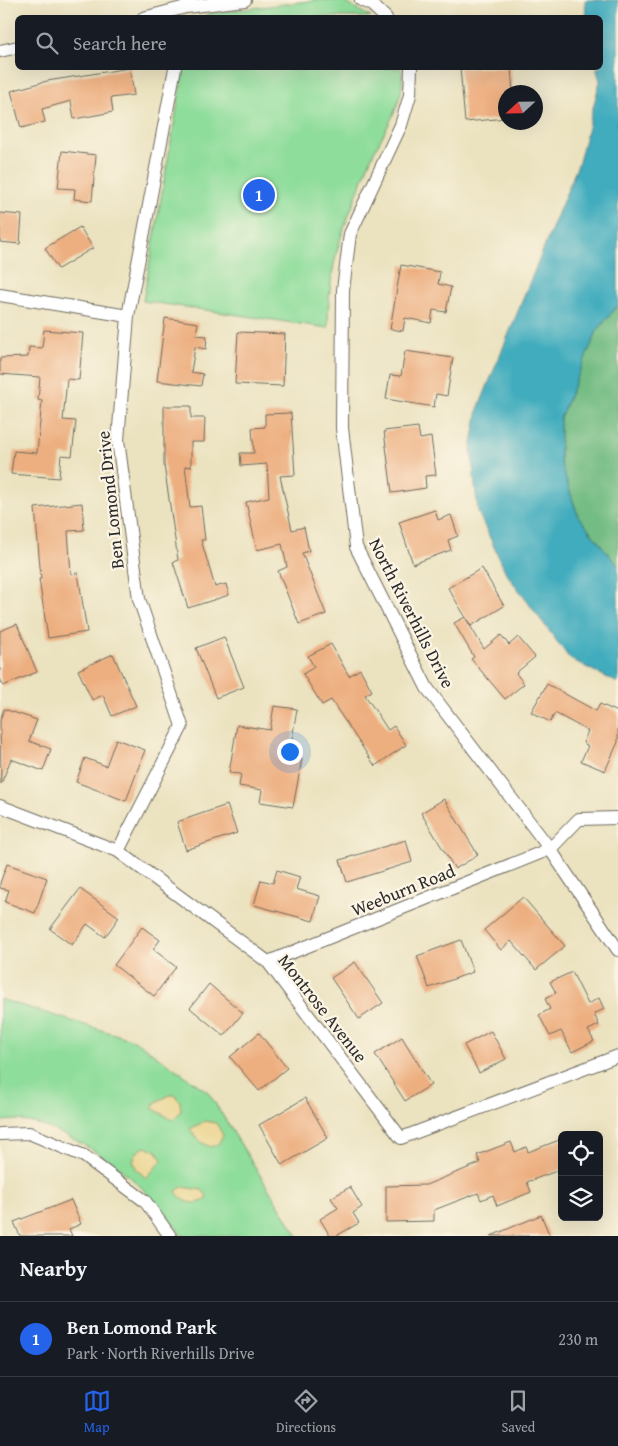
<!DOCTYPE html>
<meta charset="utf-8">
<style>
body{margin:0;font-family:"Gentium Book Plus",serif;background:#242831;color:#f1f3f6}
.controls{position:absolute;right:15px;bottom:15px;display:grid;overflow:hidden;border-radius:8px;box-shadow:0 5px 20px #0002}
.controls button{width:45px;height:45px;display:grid;place-items:center;padding:0;border:0;border-bottom:1px solid #363941;background:#171b24;color:#f1f3f6;font:25px sans-serif}
.compass{position:absolute;left:498px;top:85px;width:45px;height:45px;border-radius:50%;background:#171b24;box-shadow:0 5px 20px #0002;rotate:248deg}
.you{position:absolute;left:289px;top:751px;width:18px;height:18px;margin:-12px;border:4px solid #fff;border-radius:50%;background:#1a73e8;box-shadow:0 0 0 8px #1a73e833}
.badge{display:grid;place-items:center;width:32px;height:32px;border-radius:50%;background:#2563eb;color:#fff;font-size:16px;font-weight:700}
.pin{position:absolute;translate:-50% -50%;border:2px solid #fff;box-shadow:0 1px 5px #0006}
.list{margin:0;padding:0;list-style:none}
h2{display:flex;justify-content:space-between;align-items:center;height:65px;margin:0;padding:0 20px;font-size:21px}
h2 small{font-size:16px;font-weight:400;color:#9ea1a6}
.list li{display:grid;grid-template-columns:32px 1fr auto;gap:15px;align-items:center;box-sizing:border-box;height:75px;padding:0 20px;border-top:1px solid #363941}
.list b{display:block;font-size:19px;white-space:nowrap}
.list p{margin:0;font-size:16px;white-space:nowrap;color:#9ea1a6}
.list em{font-size:16px;font-style:normal;color:#9ea1a6}
.icon{flex:none;width:28px;height:28px;fill:none;stroke:currentColor;stroke-width:2;stroke-linecap:round;stroke-linejoin:round}
.map{position:relative;flex:none;width:618px;height:1236px;overflow:hidden}
.search{position:absolute;background:#171b24;box-shadow:0 5px 20px #0002;left:15px;right:15px;top:15px;height:55px;display:flex;align-items:center;gap:12px;box-sizing:border-box;padding:0 18px;border-radius:8px;color:#9ea1a6;font-size:19px}
.sheet{height:140px;background:#171b24}
nav{display:flex;justify-content:space-around;align-items:center;box-sizing:border-box;height:70px;border-top:1px solid #363941;background:#171b24;font-size:14px;color:#9ea1a6}
nav a{display:grid;justify-items:center;gap:2px}
nav .on{color:#2563eb}
.map>svg:first-child{display:block}
.green{fill:#8fdd9b;stroke:#5d8463}
.forest{fill:#73bc83;stroke:#4f7457}
.sand{fill:#eeda9e;stroke:#8c8264}
.water{fill:#3facbd;stroke:#356c74}
.building{fill:#edaf80}
.lines{fill:none;stroke-linecap:round;stroke-linejoin:round}
.street-casing{stroke:#6e6b5f;stroke-width:14}
.street{stroke:#fff;stroke-width:12}
.labels{text-anchor:middle;dominant-baseline:central;stroke-width:4.5;stroke-linejoin:round;paint-order:stroke}
.street-label{font-size:18px;fill:#2b2b2b;stroke:#fcf5e5}
</style>
<div class="map">
<svg width="618" height="1236" viewBox="0 0 618 1236">
<rect width="100%" height="100%" fill="#fcf5e5"/>
<filter id="ink" filterUnits="userSpaceOnUse"><feTurbulence type="fractalNoise" baseFrequency=".02" numOctaves="2"/><feDisplacementMap in="SourceGraphic" scale="10" xChannelSelector="R" yChannelSelector="G"/><feConvolveMatrix kernelMatrix="1 2 1 2 8 2 1 2 1" color-interpolation-filters="sRGB"/></filter>
<filter id="wash" filterUnits="userSpaceOnUse"><feTurbulence type="fractalNoise" baseFrequency=".0096" numOctaves="4" result="noise"/><feDisplacementMap in="SourceGraphic" scale="20" xChannelSelector="R" yChannelSelector="G"/><feGaussianBlur stdDeviation="1.12" result="paint"/><feColorMatrix in="noise" values="0 0 0 0 0 0 0 0 0 0 0 0 0 0 0 0 0 1.4 0 .05"/><feComposite in="paint" operator="in"/></filter>
<g filter="url(#wash)">
<rect width="100%" height="100%" fill="#ebe2bf"/>
<path class="green" d="M317 0 342 1 371 17H203L206 14Z
M184 68H401C408 98 385 129 372 156 362 181 352 206 343 231 332 263 328 295 328 328L143 301Z
M0 999 134 1040 208 1092 298 1236H182C151 1191 117 1161 67 1136 54 1130 38 1123 23 1121 16 1119 7 1121 0 1121Z"/>
<path class="forest" d="M618 305V566L578 516 560 461V418L597 331Z"/>
<path class="sand" d="M170 1095H175L180 1102 181 1111 173 1120 152 1108 156 1102Z
M205 1121 216 1123 223 1135 218 1144 211 1147 201 1142 190 1129Z
M145 1147 156 1150 162 1160 146 1178 137 1170 133 1160 137 1152Z
M182 1187 202 1190 207 1196 205 1200C194 1206 182 1202 176 1191Z"/>
<path class="water" d="M585 0H618V305L597 331 560 418V461L578 516 618 566V683L570 659 506 573 478 512 471 450 478 409 579 162 600 81 596 68H600V18L586 17Z"/>
<g id="blocks">
<path class="building" d="M130 68 134 95 111 98 113 112 74 119 71 101 42 109 45 122 21 128 11 91 47 81Z
M460 68H511L513 92H506V118L465 122Z
M62 151 96 155 92 201 74 199 75 189 58 188Z
M0 213 22 215 20 244 0 242Z
M80 227 93 248 58 269 45 248Z
M401 265 440 272 438 284 451 287 446 312 433 310 431 323 405 318 403 331 390 329Z
M165 318 198 323 196 335 207 336 206 349 195 347 191 372 203 374 201 386 157 381Z
M44 330 83 333 79 380 67 379 63 420 76 421 72 456 61 455 59 478 11 474 14 451 37 453 42 401 38 400 40 377 0 374V358L28 357 29 347 42 348Z
M238 332 285 334 283 386 235 384Z
M405 351 453 358 447 396 436 394 434 407 386 399 390 375 401 376Z
M164 406H191V418H205L204 442H191V467L185 466 190 507 201 506 205 540H201L215 587 226 584 229 595 188 608 173 562 178 560 164 465Z
M291 413 295 475 280 476 292 530 304 527 309 551 302 553 326 614 299 624 278 571 287 567 282 544 257 550 246 502 269 497 267 464 241 466 240 453H254L252 428 265 427V414Z
M418 427 420 439 431 437 436 475 425 476 426 488 392 493 384 431Z
M82 503 84 530 68 531 71 574 78 573 87 632 48 638 39 579H41L35 508Z
M435 510 438 520 451 515 458 536 448 540 451 550 413 564 399 522Z
M482 568 504 606 471 626 448 588Z
M465 617 484 649 501 635 509 645 518 637 535 657 516 673 524 684 505 699 471 659 474 657 454 623Z
M17 624 37 672 3 686 0 678V631Z
M224 637 244 687 216 698 196 648Z
M331 644 349 676 360 669 372 691 365 695 388 730 394 726 406 745 375 766 331 700 322 705 303 674 314 667 308 656Z
M113 654 136 706 112 716 103 695 92 700 78 670Z
M547 684 596 711 600 704 618 712V742L605 771 581 761 588 746 583 743 588 731 555 713 550 722 531 712Z
M274 706 297 709 289 757 302 759 293 807 260 802 262 790 239 786 241 774 229 773 237 725 270 730Z
M4 709 37 720 29 741 51 749 43 771 11 759 1 784 0 720Z
M116 739 145 750 126 801 76 782 85 758 106 766Z
M444 799 478 855 455 869 421 813Z
M227 805 237 833 186 850 177 822Z
M406 840 412 862 347 882 340 860Z
M7 864 47 878 35 913 5 902 9 890 0 888V883Z
M277 870 300 877 296 889 320 896 313 921 254 905 261 880 273 883Z
M80 889 119 917 105 937 87 924 72 945 50 929Z
M523 897 565 946 536 970 511 941 501 950 484 930Z
M142 927 160 940 153 949 176 967 154 996 114 965Z
M461 940 473 972 429 988 417 956Z
M355 962 383 1003 359 1019 331 978Z
M572 972 588 1004 599 998 604 1009 594 1014 599 1025 588 1030 594 1041 572 1052 561 1031 550 1036 539 1015 550 1009 545 999 556 993 550 982Z
M209 984 243 1013 224 1036 190 1008Z
M491 1031 506 1059 479 1073 464 1045Z
M259 1033 287 1068 259 1091 230 1057Z
M402 1037 431 1085 405 1101 375 1054Z
M305 1098 328 1138 282 1165 259 1125Z
M562 1139V1169L527 1182 531 1192 497 1206 493 1195 481 1200 478 1193 434 1210V1221L386 1222V1186L426 1185 480 1163 477 1155 511 1142 515 1152 526 1147 528 1152Z
M350 1187 362 1207 353 1213 359 1223 336 1236H330L320 1219 338 1208 331 1198Z
M71 1200 81 1224 69 1229 72 1236H20L14 1222Z
M541 1215 550 1236H491Z"/>
</g>
</g>
<g filter="url(#ink)">
<use href="#blocks" fill-opacity="0" stroke="#6e6b5f" stroke-width="1"/>
<g class="lines">
<defs>
<path id="street" d="M361 0 372 5 386 18
M143 18 186 7 245 0
M0 51 18 47
M411 68 410 95 401 125 350 234 343 290 342 428 356 547 427 688 550 849 618 950
M0 295 128 316
M0 806 118 851 268 962 401 1138 618 1056
M118 851 182 726 139 599 118 440 128 316 175 68
M268 962 550 849 579 819 618 818
M0 1134 29 1133 84 1156 145 1201 170 1236"/>
</defs>
<use href="#street" class="street-casing"/>
<use href="#street" class="street"/>
</g>
</g>
<g class="labels">
<g class="street-label">
<text transform="translate(110 500) rotate(-96)">Ben Lomond Drive</text>
<text transform="translate(412 613) rotate(63)">North Riverhills Drive</text>
<text transform="translate(403 890) rotate(-22)">Weeburn Road</text>
<text transform="translate(323 1008) rotate(52)">Montrose Avenue</text>
</g>
</g>
</svg>
<div class="controls">
<button><svg class="icon" aria-label="locate" viewBox="0 0 24 24"><circle cx="12" cy="12" r="6"/><path d="M12 2v4M12 18v4M2 12h4M18 12h4"/></svg></button>
<button><svg class="icon" aria-label="layers" viewBox="0 0 24 24"><path d="M12 4l9 5-9 5-9-5zM3 14l9 5 9-5"/></svg></button>
</div>
<svg class="compass" viewBox="-18 -18 36 36"><path d="M0-13l5 13h-10z" fill="#e53935"/><path d="M0 13l5-13h-10z" fill="#9ea1a6"/></svg>
<div class="you"></div>
<div class="pin badge" style="left:259px;top:195px">1</div>
<div class="search"><svg class="icon" aria-label="search" viewBox="0 0 24 24"><circle cx="10" cy="10" r="6"/><path d="M15 15l6 6"/></svg>Search here</div>
</div>
<section class="sheet">
<h2>Nearby<small></small></h2>
<ul class="list">
<li><span class="badge">1</span><div><b>Ben Lomond Park</b><p>Park · North Riverhills Drive</p></div><em>230 m</em></li>
</ul>
</section>
<nav>
<a class="on"><svg class="icon" aria-label="map" viewBox="0 0 24 24"><path d="M3 6l6-2 6 2 6-2v14l-6 2-6-2-6 2zM9 4v14M15 6v14"/></svg>Map</a>
<a><svg class="icon" aria-label="directions" viewBox="0 0 24 24"><path d="M12 3l9 9-9 9-9-9zM9 14v-3h6M13 9l2 2-2 2"/></svg>Directions</a>
<a><svg class="icon" aria-label="saved" viewBox="0 0 24 24"><path d="M7 4h10v16l-5-4-5 4z"/></svg>Saved</a>
</nav>
